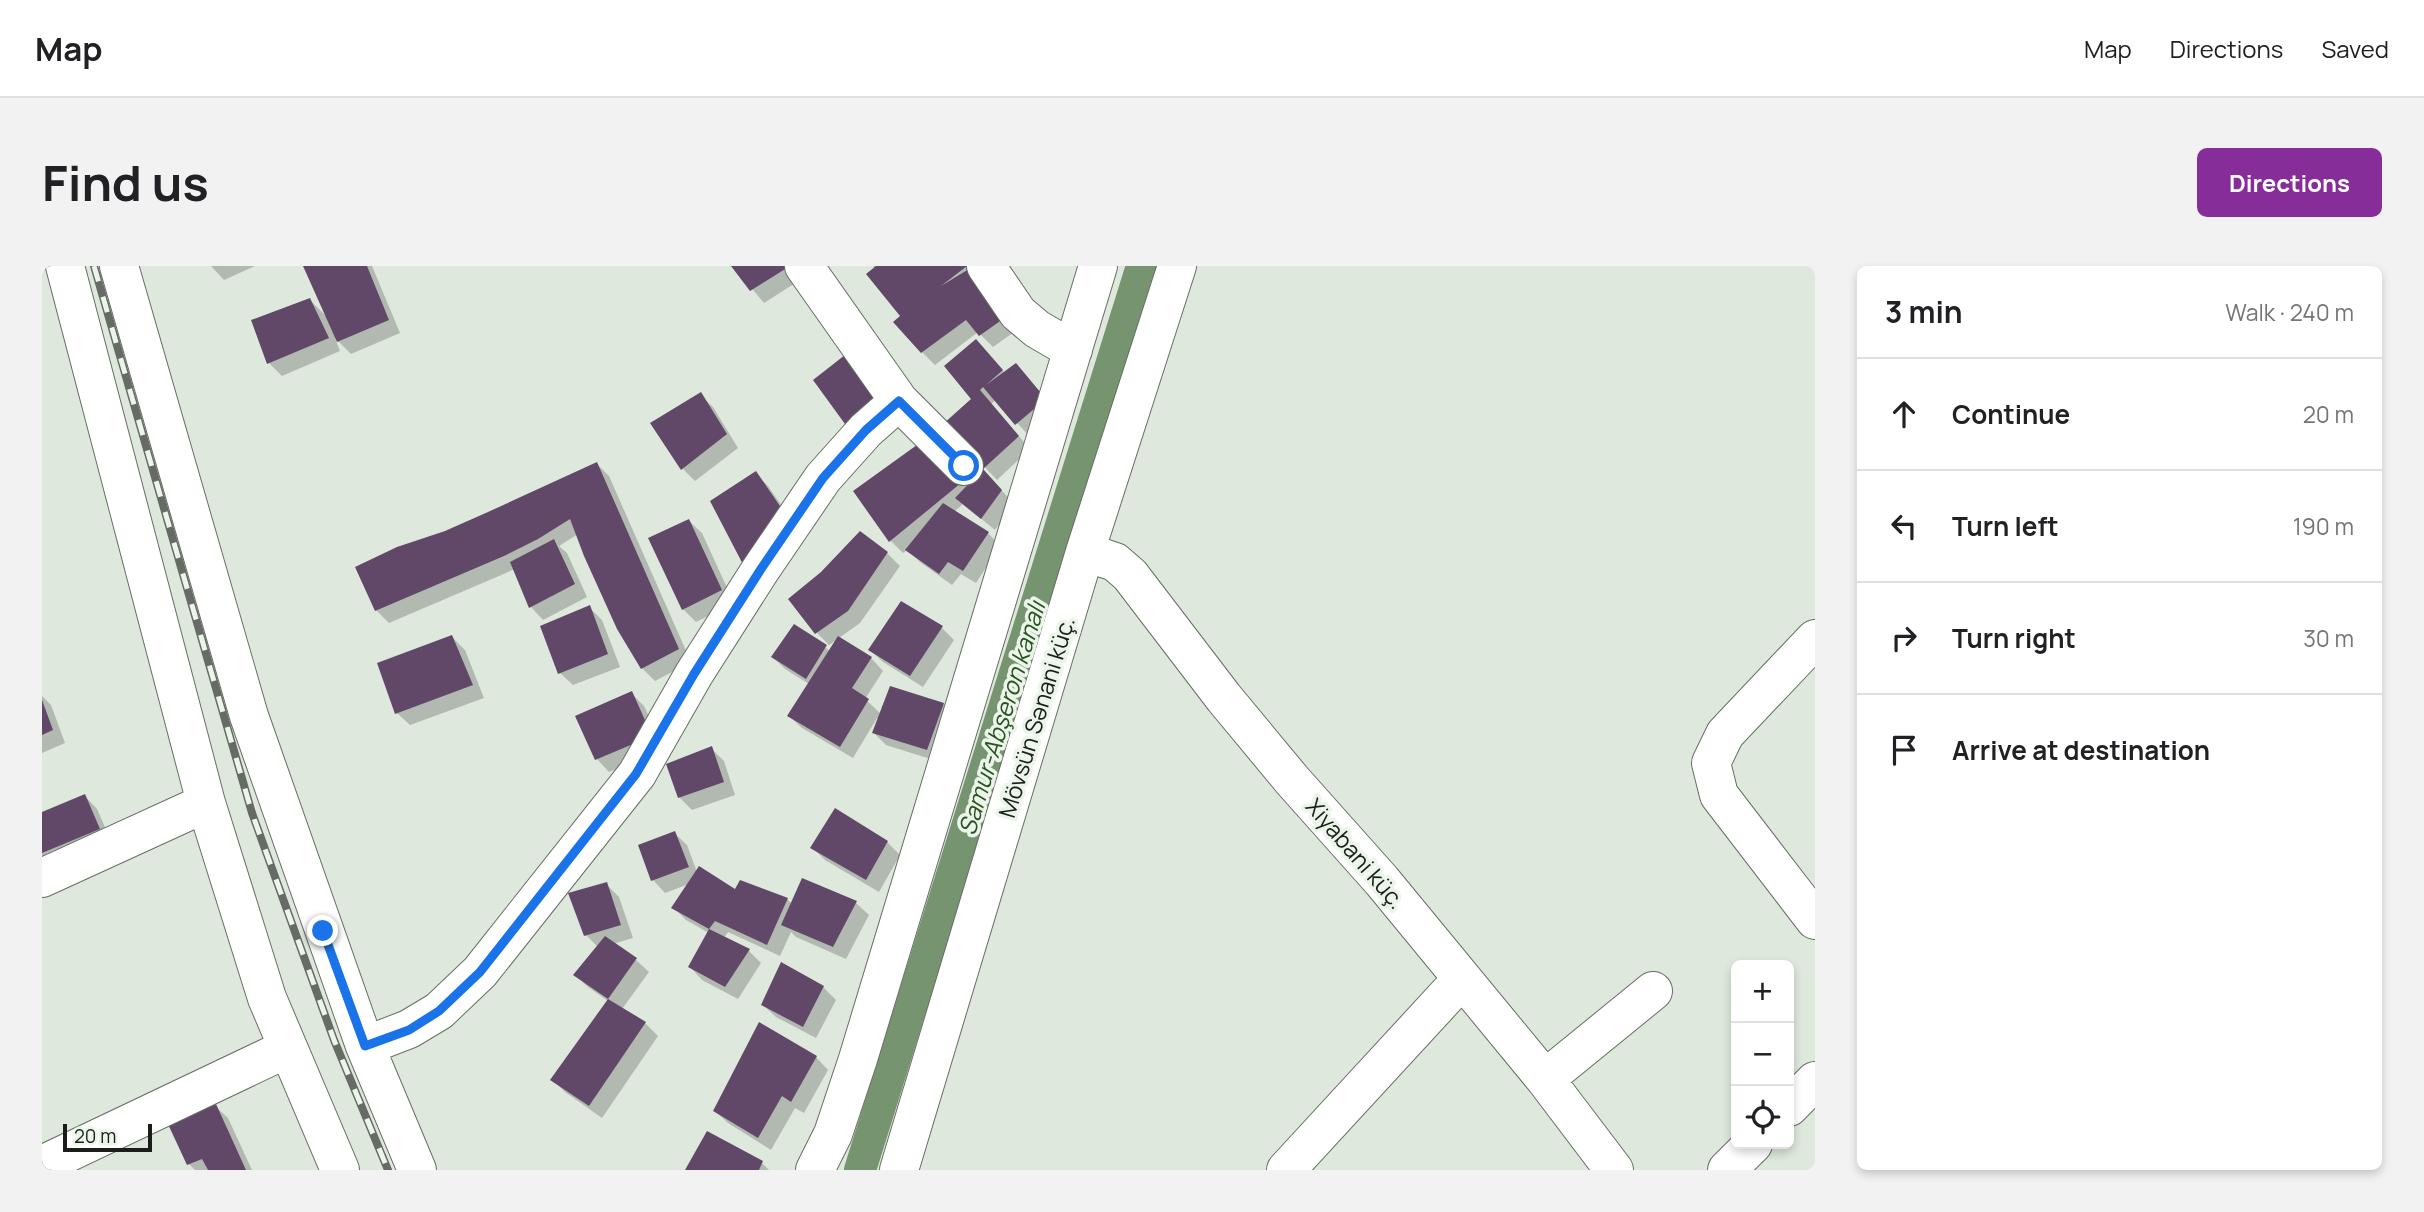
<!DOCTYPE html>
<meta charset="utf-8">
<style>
body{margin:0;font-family:Manrope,sans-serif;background:#f2f2f2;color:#202124}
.controls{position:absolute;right:21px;bottom:21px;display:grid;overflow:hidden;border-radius:10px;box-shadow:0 4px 10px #0003}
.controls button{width:63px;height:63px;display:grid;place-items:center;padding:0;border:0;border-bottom:2px solid #e0e0e0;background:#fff;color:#202124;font:35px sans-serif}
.scale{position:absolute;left:21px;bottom:18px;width:89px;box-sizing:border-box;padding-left:7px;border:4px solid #1a1d19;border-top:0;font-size:19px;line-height:24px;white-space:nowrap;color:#1a1d19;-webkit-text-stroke:5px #ebf5e9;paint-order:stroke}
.stop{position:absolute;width:21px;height:21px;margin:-16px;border:5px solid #1a73e8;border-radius:50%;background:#fff}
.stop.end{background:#1a73e8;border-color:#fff;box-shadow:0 2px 7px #0008}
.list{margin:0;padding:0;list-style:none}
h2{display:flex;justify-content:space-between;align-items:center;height:91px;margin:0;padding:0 28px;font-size:30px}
h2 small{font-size:23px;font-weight:400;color:#757577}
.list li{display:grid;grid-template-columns:46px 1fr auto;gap:21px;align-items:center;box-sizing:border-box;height:112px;padding:0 28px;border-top:2px solid #e0e0e0}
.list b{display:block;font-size:26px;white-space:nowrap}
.list em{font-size:23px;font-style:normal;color:#757577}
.icon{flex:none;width:38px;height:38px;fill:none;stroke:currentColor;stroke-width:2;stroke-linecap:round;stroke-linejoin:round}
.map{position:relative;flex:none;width:1773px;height:904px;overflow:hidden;border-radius:10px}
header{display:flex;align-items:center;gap:42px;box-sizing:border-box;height:98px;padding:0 35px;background:#fff;border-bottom:2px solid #e0e0e0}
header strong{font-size:33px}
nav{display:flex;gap:38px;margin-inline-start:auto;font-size:24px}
.intro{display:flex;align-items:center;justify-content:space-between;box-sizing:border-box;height:168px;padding:0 42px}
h1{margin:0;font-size:49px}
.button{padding:18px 32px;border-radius:10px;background:#862d9a;color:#fff;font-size:24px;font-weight:700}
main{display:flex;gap:42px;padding:0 42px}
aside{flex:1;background:#fff;border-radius:10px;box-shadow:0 4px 10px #0003}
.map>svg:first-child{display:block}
.shadow{fill:#0003}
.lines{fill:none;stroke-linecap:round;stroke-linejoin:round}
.canal{stroke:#779471;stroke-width:32}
.building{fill:#614868}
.minor-casing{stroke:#666f64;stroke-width:40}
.minor{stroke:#fff;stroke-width:38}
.rail-casing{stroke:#666c65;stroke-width:8}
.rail{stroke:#ebf5e9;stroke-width:5;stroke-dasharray:16;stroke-linecap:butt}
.route{stroke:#1a73e8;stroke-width:9}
.labels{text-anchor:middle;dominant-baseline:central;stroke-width:7;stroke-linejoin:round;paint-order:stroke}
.street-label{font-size:23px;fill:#1a1d19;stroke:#ebf5e9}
.water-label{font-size:24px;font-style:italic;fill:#2a5322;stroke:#ebf5e9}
</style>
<header>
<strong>Map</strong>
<nav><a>Map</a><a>Directions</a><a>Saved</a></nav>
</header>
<div class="intro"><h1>Find us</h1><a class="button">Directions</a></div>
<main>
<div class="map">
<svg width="1773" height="904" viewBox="0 0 1773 904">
<rect width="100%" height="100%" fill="#dee8dc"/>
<path class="shadow" d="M169 0H213L182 14Z
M263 0H330L358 67 309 88 293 72 298 85 240 110 227 97 268 34 285 51Z
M691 0H763L769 7 722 37Z
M831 0H938L982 59 951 81 936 66 893 99 880 86Z
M946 88 963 107 974 99 1016 147 987 170 954 134 949 138 988 183 955 214 903 159 931 133Z
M658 129 671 141 696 182 653 215 641 203Z
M898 186 925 222 954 218 972 238 953 264 921 238 912 246 946 267 958 280 934 317 919 308 910 319 878 296 865 284 861 287 849 275 814 226Z
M555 198 567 210 649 396 613 415 600 402 536 268 517 280 525 287 545 331 501 354 489 341 473 303 347 357 334 344 403 266Z
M713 207 726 220 753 259 720 319Z
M647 255 660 267 692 337 654 356 641 343Z
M845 287 858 300 818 357 797 372 829 392 841 405 823 433 839 448 901 438 914 451 898 496 844 479 832 467 837 453 835 452 811 492 760 462 747 450 767 418 743 403 731 391 753 360 788 385 796 373 787 379 775 367Z
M859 337 900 362 912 374 881 421 841 396 828 384Z
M547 341 560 354 578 401 531 419 518 407Z
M410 371 423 384 442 432 368 459 355 447Z
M589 427 602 440 622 482 567 506 555 493Z
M0 430 9 439 23 477 0 487Z
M669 482 682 495 693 529 650 544 637 531Z
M43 530 55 543 69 575 10 600 0 590V548Z
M632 567 645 579 655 606 694 626 745 633 750 638 761 614 814 637 827 649 804 693 754 671 749 666 738 690 686 666 682 672 707 685 719 697 696 733 660 714 648 701 667 667 644 654 631 641 647 618 623 627 611 614Z
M845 576 858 589 837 626 783 594 771 582Z
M564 618 577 631 591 672 571 678 594 694 607 706 580 743 603 757 616 770 560 852 523 826 510 813 566 735 546 721 533 709 556 681 544 669Z
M740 699 781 721 794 734 774 772 734 751 721 739Z
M774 791 786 804 762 847 753 842 729 884 686 857 673 845Z
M173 840 186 852 210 904H153L147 898Z
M665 867 720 897 727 904H645Z"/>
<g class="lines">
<path class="canal" d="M818 904 1100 0"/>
</g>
<path class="building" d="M261 0H325L347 54 295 76Z
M689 0H748L708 25Z
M834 0H925L899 20 932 0 971 46 937 70 924 54 879 87 851 56 858 50 824 8Z
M268 32 287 72 225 98 209 54Z
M934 73 961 104 944 119 974 97 1004 133 973 159 941 121 938 124 977 170 941 203 900 159 929 133 902 100Z
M817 78 849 124 803 158 771 114Z
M659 126 685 168 639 204 608 157Z
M886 171 919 217 847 276 811 225Z
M555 196 637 383 599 403 575 363 542 290 528 253 496 273 462 290 333 345 313 301 355 281 403 265 446 246Z
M941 203 960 224 939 253 913 232Z
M714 205 742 246 728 254 739 272 706 308 668 235Z
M901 237 947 266 921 305 906 296 897 308 863 284Z
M647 253 680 324 640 344 606 272Z
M818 265 846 286 806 345 773 368 746 333 779 306Z
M512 273 533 318 487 342 468 296Z
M859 335 901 360 868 410 826 384Z
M548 339 566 388 516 408 498 360Z
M752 358 785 379 764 413 729 391Z
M410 369 431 419 353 448 335 397Z
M796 370 830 391 810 422 827 433 798 481 745 450Z
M848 420 902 437 885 484 830 467Z
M590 425 610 470 553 494 533 450Z
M0 434 11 464 0 469Z
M670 480 682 516 636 532 624 498Z
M43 528 58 563 0 587V546Z
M793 542 846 575 824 614 768 582Z
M633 565 647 601 609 615 596 579Z
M657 600 693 623 698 614 746 632 725 679 673 655 667 663 629 642Z
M760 612 815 635 791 681 739 659Z
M565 616 579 659 542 670 526 627Z
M667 663 708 683 683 721 646 701Z
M563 670 595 692 566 733 531 709Z
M739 696 782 720 761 761 719 739Z
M566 733 604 756 547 840 508 814Z
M717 756 775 790 749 836 740 830 716 872 671 845Z
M174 838 204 904H166L160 893 145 899 125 856Z
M665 865 721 895 717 904H643Z"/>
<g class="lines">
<defs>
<path id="minor" d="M23 0 164 537 225 732 298 904
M77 0 207 450 323 780 375 904
M762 0 857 135 922 200
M944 0 976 47 995 63 1031 84
M1043 286 1073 296 1088 309 1182 432 1250 514 1340 615 1503 813 1572 904
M1773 373 1683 468 1669 497 1677 529 1773 654
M0 612 164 537
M323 780 367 763 397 745 438 706 595 508 652 408 719 303 781 212 824 164 857 135
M1503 813 1611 725
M1747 841 1773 815
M0 899 244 783
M773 904 791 868 816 793 1056 0
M857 904 1043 286 1135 0
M1244 904 1420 713
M1685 904 1711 878"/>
</defs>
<use href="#minor" class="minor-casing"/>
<use href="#minor" class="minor"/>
<defs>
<path id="rail" d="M52 0 210 547 292 774 346 904"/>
</defs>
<use href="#rail" class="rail-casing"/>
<use href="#rail" class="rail"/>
</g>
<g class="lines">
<path class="route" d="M281 665 323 780 367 764 397 745 438 706 594 508 652 408 719 303 781 212 824 164 857 135 922 200"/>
</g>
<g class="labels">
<g class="street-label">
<text transform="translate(994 451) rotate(-73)">Mövsün Sənani küç.</text>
<text transform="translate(1314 587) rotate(49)">Xiyabani küç.</text>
</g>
<g class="water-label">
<text transform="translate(959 452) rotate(-73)">Samur-Abşeron kanalı</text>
</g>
</g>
</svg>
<div class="controls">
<button>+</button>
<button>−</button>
<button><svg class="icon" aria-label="locate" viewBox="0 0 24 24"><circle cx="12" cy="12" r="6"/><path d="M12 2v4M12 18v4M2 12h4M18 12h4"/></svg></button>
</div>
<div class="scale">20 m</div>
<div class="stop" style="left:922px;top:200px"></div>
<div class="stop end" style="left:281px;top:665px"></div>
</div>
<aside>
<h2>3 min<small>Walk · 240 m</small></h2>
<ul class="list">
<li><svg class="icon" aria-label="ahead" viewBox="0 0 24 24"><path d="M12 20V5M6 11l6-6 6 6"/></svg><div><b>Continue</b></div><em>20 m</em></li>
<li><svg class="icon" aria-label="left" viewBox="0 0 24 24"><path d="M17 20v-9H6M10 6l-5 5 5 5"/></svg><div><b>Turn left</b></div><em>190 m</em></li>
<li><svg class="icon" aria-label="right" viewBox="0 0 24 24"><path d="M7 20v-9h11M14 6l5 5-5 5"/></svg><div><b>Turn right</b></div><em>30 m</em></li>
<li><svg class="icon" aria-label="arrive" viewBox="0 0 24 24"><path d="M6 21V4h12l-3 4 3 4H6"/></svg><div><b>Arrive at destination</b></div></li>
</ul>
</aside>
</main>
